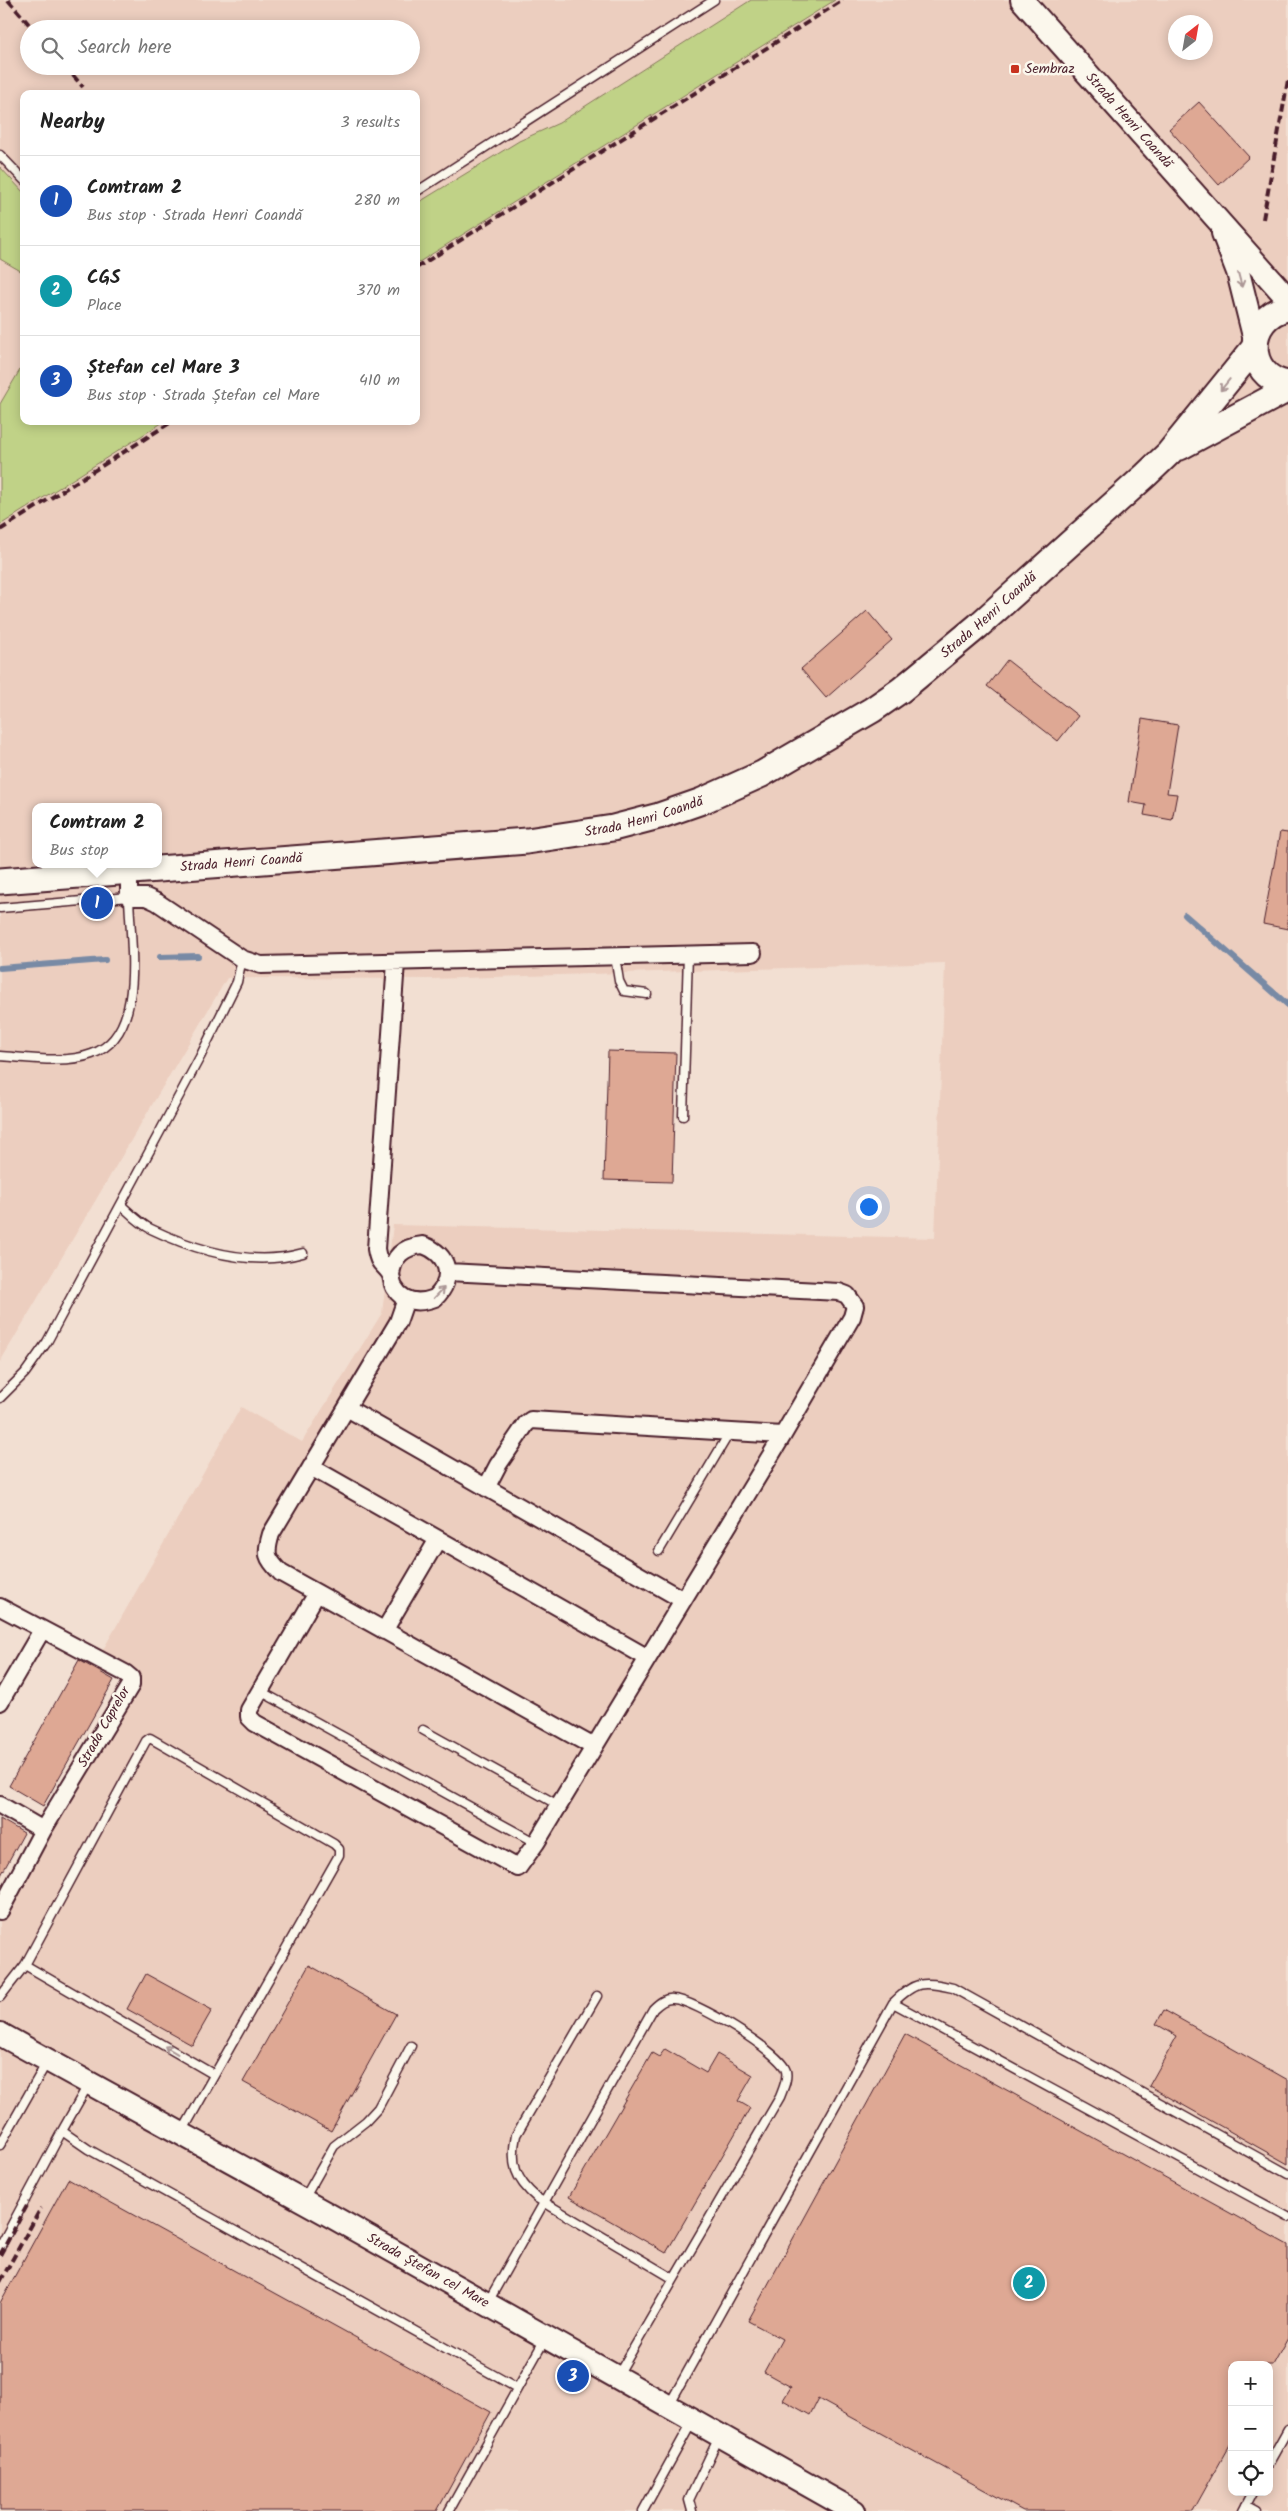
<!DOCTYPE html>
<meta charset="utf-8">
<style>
body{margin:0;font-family:Kalam,sans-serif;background:#f6f6f6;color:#222}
.controls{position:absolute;right:15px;bottom:15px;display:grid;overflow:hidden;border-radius:10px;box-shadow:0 2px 12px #0003}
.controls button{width:45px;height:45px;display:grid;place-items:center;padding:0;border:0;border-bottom:1px solid #e0e0e0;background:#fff;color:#222;font:25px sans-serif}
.compass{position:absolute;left:1168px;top:15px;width:45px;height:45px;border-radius:50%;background:#fff;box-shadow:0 2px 12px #0003;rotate:31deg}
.you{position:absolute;left:868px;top:1206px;width:18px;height:18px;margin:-12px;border:4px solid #fff;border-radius:50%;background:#1a73e8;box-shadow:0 0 0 8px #1a73e833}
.badge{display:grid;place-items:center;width:32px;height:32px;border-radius:50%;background:#c8321e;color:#fff;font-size:16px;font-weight:700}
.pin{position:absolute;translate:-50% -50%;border:2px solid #fff;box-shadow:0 1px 5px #0006}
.popup{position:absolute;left:32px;top:803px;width:130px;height:65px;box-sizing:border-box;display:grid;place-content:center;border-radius:10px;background:#fff;filter:drop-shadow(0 1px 4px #0005);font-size:16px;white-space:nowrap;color:#767676}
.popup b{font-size:19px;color:#222}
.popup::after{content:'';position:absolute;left:50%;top:100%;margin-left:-10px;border:10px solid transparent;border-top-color:#fff}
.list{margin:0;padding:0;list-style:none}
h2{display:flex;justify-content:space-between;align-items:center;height:65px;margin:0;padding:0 20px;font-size:21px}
h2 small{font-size:16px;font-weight:400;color:#767676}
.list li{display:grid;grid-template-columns:32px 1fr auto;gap:15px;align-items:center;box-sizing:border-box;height:90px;padding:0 20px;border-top:1px solid #e0e0e0}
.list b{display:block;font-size:19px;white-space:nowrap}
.list p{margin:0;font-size:16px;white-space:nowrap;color:#767676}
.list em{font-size:16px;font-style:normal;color:#767676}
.icon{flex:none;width:28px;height:28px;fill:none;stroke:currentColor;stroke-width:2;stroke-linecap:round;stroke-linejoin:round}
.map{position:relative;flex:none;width:1288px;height:2511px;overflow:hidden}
.search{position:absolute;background:#fff;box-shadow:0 2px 12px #0003;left:20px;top:20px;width:400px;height:55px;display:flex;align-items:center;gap:12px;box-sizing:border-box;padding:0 18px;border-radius:28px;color:#767676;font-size:19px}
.panel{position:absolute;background:#fff;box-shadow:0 2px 12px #0003;left:20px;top:90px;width:400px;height:335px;border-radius:10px}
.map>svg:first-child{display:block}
.built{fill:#eccebf;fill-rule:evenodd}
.green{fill:#c0d287;stroke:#857859}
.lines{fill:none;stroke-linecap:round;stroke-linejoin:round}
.stream{stroke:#788aa5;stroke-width:6}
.building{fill:#dea894;stroke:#4a1f2b}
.lane-casing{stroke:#4a1f2b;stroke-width:11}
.street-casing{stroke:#4a1f2b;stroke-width:20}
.secondary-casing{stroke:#4a1f2b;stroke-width:26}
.primary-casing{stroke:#4a1f2b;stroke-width:29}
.lane{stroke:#fbf7ec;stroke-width:8}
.street{stroke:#fbf7ec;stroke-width:16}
.secondary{stroke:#fbf7ec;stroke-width:22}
.primary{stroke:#fbf7ec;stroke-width:25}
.rail{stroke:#4a1f2b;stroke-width:4;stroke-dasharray:8 4;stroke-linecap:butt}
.oneway{stroke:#ab9695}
.poi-dot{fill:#c8321e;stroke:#fbf7ec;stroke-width:2}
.labels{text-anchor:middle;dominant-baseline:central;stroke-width:5;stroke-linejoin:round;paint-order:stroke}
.poi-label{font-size:14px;fill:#4a1f2b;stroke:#fbf7ec;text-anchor:start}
.street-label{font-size:14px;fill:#4a1f2b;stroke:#fbf7ec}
</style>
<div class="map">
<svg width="1288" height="2511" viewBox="0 0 1288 2511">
<rect width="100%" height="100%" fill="#f2dfd2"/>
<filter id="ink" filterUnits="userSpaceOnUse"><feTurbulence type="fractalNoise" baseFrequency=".02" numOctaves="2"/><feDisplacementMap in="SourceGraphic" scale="10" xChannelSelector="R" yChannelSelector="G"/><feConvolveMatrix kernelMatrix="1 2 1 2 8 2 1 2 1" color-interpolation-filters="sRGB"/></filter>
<g filter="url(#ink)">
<path class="built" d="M0 0H1288V2511H0V1904L133 1675 100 1655 241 1407 302 1442 382 1313 393 1225 935 1238 945 963 431 979 227 978 0 1362ZM1176 22H1206V52H1176ZM29 29H411V66H29ZM24 94H416V421H24ZM36 807H158V864H36ZM1232 2365H1269V2492H1232Z"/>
<path class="green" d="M751 0H835L416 264V204L519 141 559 123Z
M0 167 24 193V273L0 259Z
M24 363V421H165L0 525V404Z"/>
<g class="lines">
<path class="stream" d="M1185 915 1288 1005
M160 957 198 956
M0 968 105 960"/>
</g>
<path class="building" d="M1199 102 1249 157 1219 185 1169 129Z
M867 611 892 640 826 698 801 669Z
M1007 660 1078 716 1058 741 987 686Z
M1142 719 1178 725 1167 793 1177 794 1172 820 1144 815 1146 805 1129 802Z
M1280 832 1288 833V929L1263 924Z
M608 1051 676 1053 672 1182 604 1180Z
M79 1660 114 1680 43 1806 9 1786Z
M0 1819 24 1833 0 1877Z
M309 1965 396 2014 331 2131 243 2082Z
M146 1974 212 2010 192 2045 127 2009Z
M1164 2010 1288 2080V2164L1149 2086 1177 2036 1156 2024Z
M905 2034 1288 2245V2338L1273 2365H1232V2441L1193 2511H1023L818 2399 810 2415 783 2400 791 2387 764 2372 782 2339 748 2321Z
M665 2049 706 2073 717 2054 753 2075 738 2101 750 2108 666 2253 569 2197 652 2053 659 2057Z
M68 2179 491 2412 437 2511H0V2303Z"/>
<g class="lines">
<defs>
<path id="lane" d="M0 155 24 180
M416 192 714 0
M0 908 129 897C130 943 147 1034 92 1054 66 1064 28 1058 0 1056
M615 956 619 981 624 991 647 994
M683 1116 688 954
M121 1205C130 1213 140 1224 151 1229 197 1251 253 1267 303 1253
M0 1398 25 1373 47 1342 200 1057 237 982 242 959
M659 1551 730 1432
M260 1691 536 1843
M423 1730 558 1805
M25 1965 213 2074
M597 1996 516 2135C510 2164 515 2179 537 2198L674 2279
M0 1997 25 1965 146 1741 150 1738 334 1844 339 1849V1855L182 2132
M893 2003 1288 2217
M88 2085 62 2131 88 2149 517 2388
M0 2145 47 2062
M304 2199 334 2146 366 2121 378 2108 411 2046
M0 2247 62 2131
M488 2302 653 2009C659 2003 665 1998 673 1999 693 1999 781 2052 786 2071 788 2079 783 2089 780 2097L618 2375
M669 2405 893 2003C915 1981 922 1981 953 1988L1288 2174
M1269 2463 1288 2429
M1246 2505 1257 2511
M449 2511 545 2339
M643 2511 692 2422
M692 2511 689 2500 719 2437
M1243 2511 1253 2492"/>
<path id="street" d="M129 870V897H146L157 902 242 959 261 965 753 953
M391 1275C393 1256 403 1247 423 1245 449 1254 455 1279 435 1298 419 1304 403 1303 394 1287 392 1283 392 1279 391 1275 384 1263 379 1267 376 1249L396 962
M406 1299 398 1322 271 1534C265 1554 266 1558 281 1573L594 1747
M347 1408 683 1600
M311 1467 648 1658
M486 1488 498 1465 526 1424 531 1420 783 1435
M317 1593 249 1710V1717L255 1723 518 1868 536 1843 783 1435 852 1317 855 1306 847 1295 839 1292 448 1272
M0 1607 125 1673 131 1678V1685L43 1830 0 1911
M384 1631 438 1539
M0 1702 42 1630
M0 1805 43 1830"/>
<g id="secondary">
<path id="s1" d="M1022 0 1288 299"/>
<path d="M1223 233 1238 272 1255 340"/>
<path id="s2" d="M0 2034 331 2216 854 2511"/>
</g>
<g id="primary">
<path d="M1288 308C1244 316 1244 378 1288 384"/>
<path d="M1180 447 1288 389"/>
<path id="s3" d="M0 881 527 841 613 828 659 816 702 801 762 774 872 710 901 690 978 626 1146 475 1169 453 1255 347"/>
</g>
</defs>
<use href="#lane" class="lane-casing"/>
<use href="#street" class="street-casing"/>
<use href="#secondary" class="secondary-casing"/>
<use href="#primary" class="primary-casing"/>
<use href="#lane" class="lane"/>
<use href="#street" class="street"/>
<use href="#secondary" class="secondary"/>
<use href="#primary" class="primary"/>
<path class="rail" d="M8 0 33 29
M65 66 83 87
M1263 219 1288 80
M416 268 843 0
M0 530 173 421
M0 2255 29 2202
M0 2282 41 2208"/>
</g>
<defs><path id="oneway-shaft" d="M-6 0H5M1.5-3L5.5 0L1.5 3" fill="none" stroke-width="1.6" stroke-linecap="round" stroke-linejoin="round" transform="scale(1.25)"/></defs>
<g class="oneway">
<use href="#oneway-shaft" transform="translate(1240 280) rotate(75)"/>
<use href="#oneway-shaft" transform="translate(1225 385) rotate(129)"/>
<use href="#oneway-shaft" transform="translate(439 1293) rotate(-46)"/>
<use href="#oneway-shaft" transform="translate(171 2050) rotate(-149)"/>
</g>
</g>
<rect class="poi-dot" x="1010" y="64" width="10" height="10" rx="2.5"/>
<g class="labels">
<g class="poi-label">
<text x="1025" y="69">Sembraz</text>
</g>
<g class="street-label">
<text stroke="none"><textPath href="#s1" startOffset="161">Strada Henri Coandă</textPath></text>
<text stroke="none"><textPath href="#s3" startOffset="1052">Strada Henri Coandă</textPath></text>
<text stroke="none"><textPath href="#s3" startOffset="648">Strada Henri Coandă</textPath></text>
<text stroke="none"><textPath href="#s3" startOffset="242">Strada Henri Coandă</textPath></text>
<text transform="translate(104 1727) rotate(-60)">Strada Caprelor</text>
<text stroke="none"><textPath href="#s2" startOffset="489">Strada Ștefan cel Mare</textPath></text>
</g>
</g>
</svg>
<div class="controls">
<button>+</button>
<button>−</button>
<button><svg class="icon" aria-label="locate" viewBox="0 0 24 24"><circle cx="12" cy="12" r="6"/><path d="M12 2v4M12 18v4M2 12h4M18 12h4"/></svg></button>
</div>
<svg class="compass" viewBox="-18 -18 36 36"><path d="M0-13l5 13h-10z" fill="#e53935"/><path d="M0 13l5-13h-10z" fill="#767676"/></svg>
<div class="you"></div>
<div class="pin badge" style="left:97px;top:903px;background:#1a4fb4">1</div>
<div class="popup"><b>Comtram 2</b>Bus stop</div>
<div class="pin badge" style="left:1029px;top:2283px;background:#0f9aa8">2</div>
<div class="pin badge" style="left:573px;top:2376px;background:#1a4fb4">3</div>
<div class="search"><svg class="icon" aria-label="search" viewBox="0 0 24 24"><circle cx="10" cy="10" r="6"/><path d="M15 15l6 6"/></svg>Search here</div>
<section class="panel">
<h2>Nearby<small>3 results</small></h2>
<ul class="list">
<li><span class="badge" style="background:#1a4fb4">1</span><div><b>Comtram 2</b><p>Bus stop · Strada Henri Coandă</p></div><em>280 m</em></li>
<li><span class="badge" style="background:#0f9aa8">2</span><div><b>CGS</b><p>Place</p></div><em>370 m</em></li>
<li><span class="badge" style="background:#1a4fb4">3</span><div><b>Ștefan cel Mare 3</b><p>Bus stop · Strada Ștefan cel Mare</p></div><em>410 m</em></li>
</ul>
</section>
</div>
